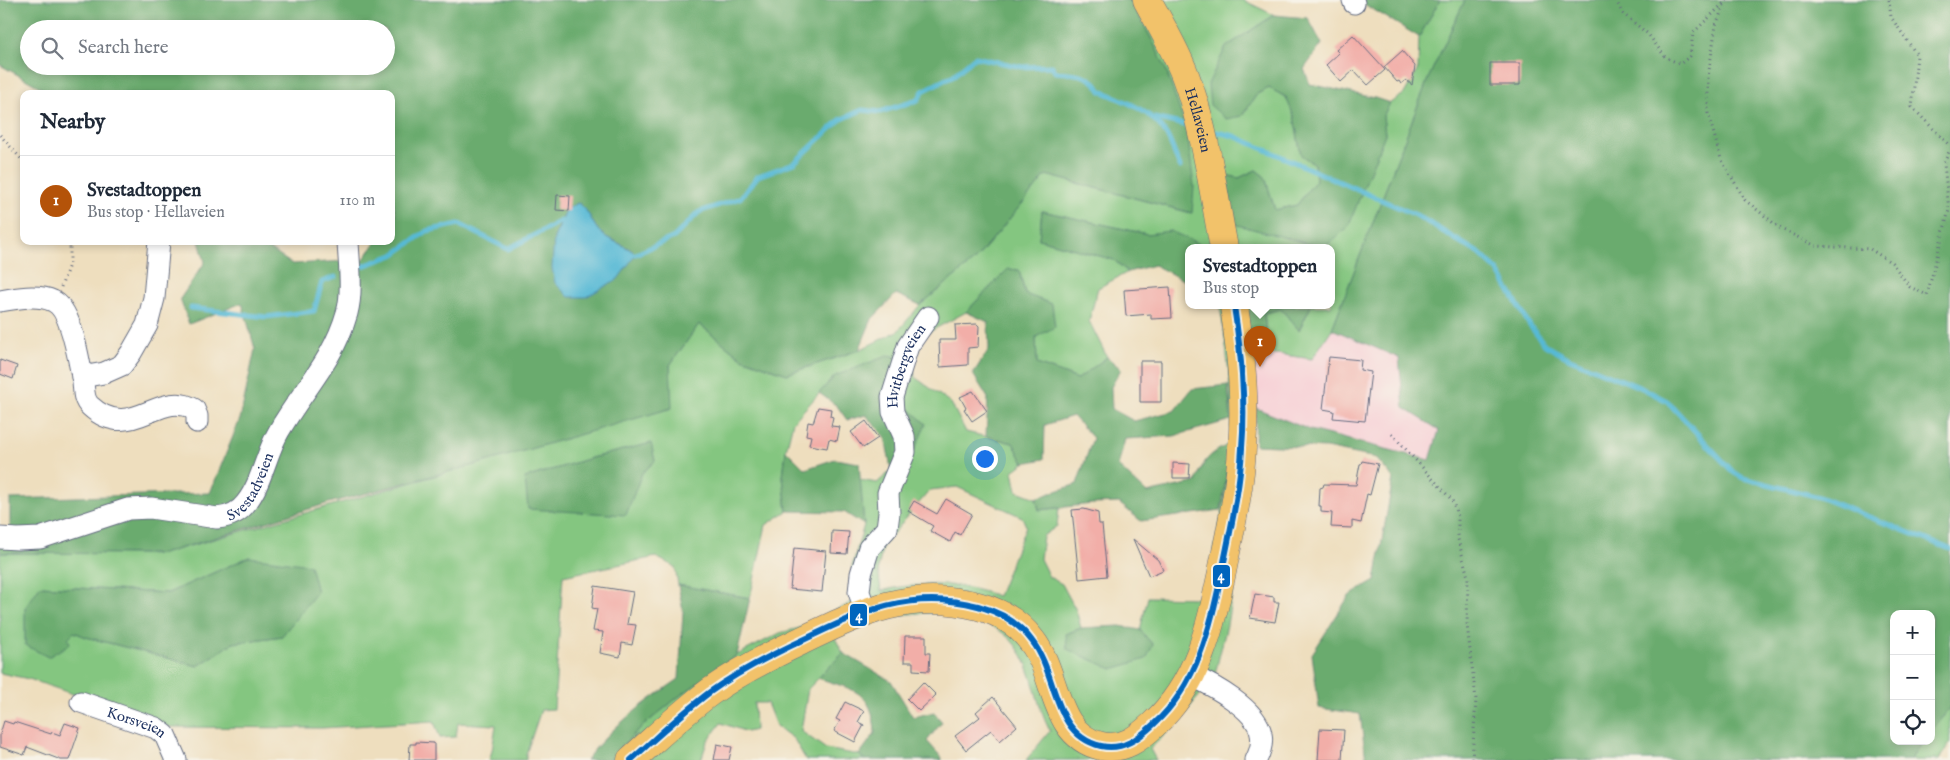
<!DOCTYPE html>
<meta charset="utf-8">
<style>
body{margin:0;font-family:"IM FELL English",serif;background:#f6f6f7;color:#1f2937}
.controls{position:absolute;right:15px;bottom:15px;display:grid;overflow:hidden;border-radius:10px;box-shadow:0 2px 8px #0003}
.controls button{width:45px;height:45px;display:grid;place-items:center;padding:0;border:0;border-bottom:1px solid #e0e1e3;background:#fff;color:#1f2937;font:25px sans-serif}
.you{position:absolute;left:984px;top:458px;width:18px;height:18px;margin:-12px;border:4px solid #fff;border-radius:50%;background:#1a73e8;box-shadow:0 0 0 8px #1a73e833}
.badge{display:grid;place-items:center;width:32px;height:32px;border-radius:50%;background:#b45309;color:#fff;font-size:16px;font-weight:700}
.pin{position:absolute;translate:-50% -41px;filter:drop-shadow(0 1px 2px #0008)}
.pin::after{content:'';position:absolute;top:26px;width:18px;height:15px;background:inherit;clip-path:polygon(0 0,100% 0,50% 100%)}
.popup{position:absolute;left:1185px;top:244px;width:150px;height:65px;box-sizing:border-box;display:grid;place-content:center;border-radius:10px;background:#fff;filter:drop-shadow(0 1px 4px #0005);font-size:16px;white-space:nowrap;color:#747a83}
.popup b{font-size:19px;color:#1f2937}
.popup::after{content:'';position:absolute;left:50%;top:100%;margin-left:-10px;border:10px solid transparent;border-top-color:#fff}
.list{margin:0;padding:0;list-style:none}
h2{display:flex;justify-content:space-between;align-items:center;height:65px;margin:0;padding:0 20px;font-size:21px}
h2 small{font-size:16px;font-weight:400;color:#747a83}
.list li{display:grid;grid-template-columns:32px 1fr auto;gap:15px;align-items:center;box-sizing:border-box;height:90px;padding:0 20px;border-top:1px solid #e0e1e3}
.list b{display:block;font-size:19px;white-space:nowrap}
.list p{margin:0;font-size:16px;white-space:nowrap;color:#747a83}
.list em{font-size:16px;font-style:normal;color:#747a83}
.icon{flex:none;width:28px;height:28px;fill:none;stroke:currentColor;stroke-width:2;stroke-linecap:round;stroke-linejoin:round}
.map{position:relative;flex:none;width:1950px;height:760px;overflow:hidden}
.search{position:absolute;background:#fff;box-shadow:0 2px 8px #0003;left:20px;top:20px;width:375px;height:55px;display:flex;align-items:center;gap:12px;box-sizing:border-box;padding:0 18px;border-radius:28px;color:#747a83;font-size:19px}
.panel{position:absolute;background:#fff;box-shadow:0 2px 8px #0003;left:20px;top:90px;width:375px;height:155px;border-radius:10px}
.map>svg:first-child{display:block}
.built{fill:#f7cfd5}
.green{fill:#84c680;stroke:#507a6f;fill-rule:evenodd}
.forest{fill:#6bab6e;stroke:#436d66;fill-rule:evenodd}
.water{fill:#57b9d5;stroke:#39749a}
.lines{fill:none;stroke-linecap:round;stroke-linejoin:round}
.stream{stroke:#57b9d5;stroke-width:5}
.building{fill:#f2aea8}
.minor-casing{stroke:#656c80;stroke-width:23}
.major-casing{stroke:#656c80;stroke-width:29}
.path{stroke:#656c80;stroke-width:3;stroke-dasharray:1 4;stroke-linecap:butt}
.minor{stroke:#fff;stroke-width:21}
.major{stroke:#f2c26a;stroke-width:28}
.bus-1-casing{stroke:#f7f3e8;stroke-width:10}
.bus-1{stroke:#0065bd;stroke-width:6}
.labels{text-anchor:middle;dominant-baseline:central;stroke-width:4;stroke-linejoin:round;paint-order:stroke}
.street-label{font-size:15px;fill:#1b2f5e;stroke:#f7f3e8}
.line-badge{stroke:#f7f3e8;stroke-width:2}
.badge-label{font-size:14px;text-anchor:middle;font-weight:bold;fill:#fff}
</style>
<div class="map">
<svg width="1950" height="760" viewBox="0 0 1950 760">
<rect width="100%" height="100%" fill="#f7f3e8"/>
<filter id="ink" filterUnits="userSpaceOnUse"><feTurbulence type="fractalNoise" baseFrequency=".02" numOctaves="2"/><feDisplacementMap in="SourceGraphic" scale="10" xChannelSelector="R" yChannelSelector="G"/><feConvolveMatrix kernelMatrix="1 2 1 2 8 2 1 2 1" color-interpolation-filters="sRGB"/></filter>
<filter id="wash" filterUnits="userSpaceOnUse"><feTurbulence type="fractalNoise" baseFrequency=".0096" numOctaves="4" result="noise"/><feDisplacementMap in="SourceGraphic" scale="20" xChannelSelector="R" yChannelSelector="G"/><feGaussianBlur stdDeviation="1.12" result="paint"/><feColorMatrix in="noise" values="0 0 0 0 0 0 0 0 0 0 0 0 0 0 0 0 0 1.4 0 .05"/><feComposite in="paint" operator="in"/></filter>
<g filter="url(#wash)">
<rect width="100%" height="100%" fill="#eedebe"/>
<path class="built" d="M1332 329 1399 358 1404 408 1439 430 1430 460 1310 430 1256 408 1252 357 1274 354 1312 359Z"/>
<path class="green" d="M1130 0H1243L1274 15 1226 47 1242 116 1257 94 1269 88 1286 97 1294 116 1301 155 1314 164 1316 180 1297 205 1275 210 1265 177 1256 170 1239 178 1226 175 1324 248 1385 134 1383 116 1390 103 1404 94 1418 69 1419 37 1440 0H1465L1428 79 1332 329 1312 359 1277 354 1268 355 1264 313 1281 309 1299 330 1311 306H1331V248H1201L1199 244 1170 232 1147 234 1042 211 1039 239 1114 260 1128 272 1098 288 1089 321 1107 357 1078 379 1037 364 1036 337 1019 270 1008 269 966 312 920 337 909 354 916 378 951 403 966 432 1013 443 1024 463 1013 471 1017 491 1036 498 1039 510 1059 508 1057 526 1043 536 1040 559 1049 577 1062 584 1076 610 1081 628 1066 634 1153 645 1140 630 1148 597 1202 598C1218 543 1231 477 1231 420 1231 382 1226 343 1220 306H1246L1235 574 1227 625 1214 678 1177 723 1150 749 1156 760H1026L1050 731C1035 704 1035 671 1016 646 989 609 917 607 877 621 863 626 849 633 835 638L843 653 808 689 801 731 826 749 859 755 865 760H806L794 739 776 726 767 703H754L755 730 747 732 721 723 707 742 701 760H609L638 730 678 697 737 655 780 633 799 628 852 602V566L864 525 860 480 877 483 914 451 835 376 793 422 786 450 783 477 787 511 766 525 750 598 678 585 675 567 656 557 563 576 554 709 541 710 526 754V760H489L492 751 496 725 458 723 456 737 440 738 434 721 322 728 169 727 29 679 0 673V553L162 554 671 408 670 365 699 324 742 358 787 374 859 350 898 331 920 305 975 260 1046 175 1191 213 1187 132 1152 40ZM651 444 655 461 642 473 525 478 591 458ZM957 487 1022 517 1026 526 998 596C958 582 921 581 881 591L878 569 883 546 930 490ZM249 557 282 636 233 643 198 666 86 637 74 632 68 638 40 586 168 593Z
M1950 708V742L1939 760H1910L1924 741H1931V731Z"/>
<path class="forest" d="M0 0H1130L1152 40 1165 67 1187 132 1194 186 1192 213 1046 175 975 260 920 305 896 294 872 319 859 350 787 374 742 358 699 324 670 365 672 408 482 463 329 503 162 554 0 553V531H10V499L210 493 240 419 255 349 242 303 189 324 180 299 205 262 199 241H257L292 264 363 260 377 241H391V221L396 215 391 191V94H52L0 65ZM29 29H386V66H29ZM578 203C591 212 592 226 602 234 612 242 626 244 636 254L554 238 567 209Z
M1362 0H1440L1419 37 1364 4Z
M1465 0H1950V708L1931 731V614H1894V741H1924L1910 760H1366L1360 714 1319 708 1312 654 1349 596 1375 581 1393 478 1376 458 1326 448 1255 445 1256 408 1310 430 1430 460 1439 430 1404 408 1399 358 1332 329 1428 79Z
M1274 15 1308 18 1322 44 1304 69 1310 84 1375 98 1390 103 1383 116 1385 134 1348 227 1324 248 1234 224 1226 175 1239 178 1256 170 1265 177 1275 210 1297 205 1316 180 1314 164 1301 155 1294 116 1286 97 1269 88 1257 94 1242 116 1226 119 1210 105 1208 84 1226 47Z
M1042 211 1147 234 1170 231 1200 244 1201 248H1189V283L1154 265 1128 272 1114 260 1039 239Z
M1008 269 1019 270 1025 294 1052 304 1055 327 1036 337 1037 364 1078 379 1107 357 1121 369 1111 387 1112 409 1134 421 1174 411 1192 389 1228 385 1231 420 1174 436 1125 439 1118 466 1147 493 1196 482C1204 459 1208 455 1229 444L1227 473 1221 510 1141 521 1119 503 1092 504 1039 510 1036 498 1077 484 1093 438 1073 416 1045 425 1044 459 1024 463 1013 443 986 436 988 398 973 374 989 349 988 322 966 312Z
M1246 306H1311L1299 330 1281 309 1264 313 1268 355 1252 357Z
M889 355 898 357 903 403 926 424 914 451 891 469 885 437 866 415 847 420 837 406 819 393 835 376Z
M651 443 655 461 642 473 626 515 528 509 525 478 591 458Z
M786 450 805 469 835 459 859 463 864 525 844 512 787 511 783 477Z
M249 557 310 565 317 592 282 636 233 643 198 666 86 637 74 632 68 638 70 644 48 657 25 645V608L40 586 168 593Z
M678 585 750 598 737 655 678 697 638 730 609 760H586C612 726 644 703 679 679L683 611Z
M1120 626 1140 630 1153 645 1146 659 1112 669 1067 649 1066 634 1081 628Z
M843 653 891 681 913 717 934 712 942 722 927 741 942 758V760H865L859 755 875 733C873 690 853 690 818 678Z"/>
<path class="water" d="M578 203C591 212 592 226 602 234 612 242 626 245 636 254L618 279 586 297H569L555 283 552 268 554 238 567 209Z"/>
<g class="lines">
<path class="stream" d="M1154 118 1185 125
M1217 132 1234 136 1416 215 1480 254 1498 271 1530 326 1545 345 1570 359 1644 389 1667 401 1733 472 1743 478 1819 497 1950 549
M636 254 674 237 699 212 740 198 758 176 794 163 840 120 862 110 880 112 918 100 923 91 954 75 975 57 1022 67 1052 66 1055 72C1073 73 1092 73 1101 91 1125 101 1152 111 1166 134 1172 144 1175 156 1180 167
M363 266 393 255 427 231 459 224 508 249 561 221
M191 308 266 317 314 311 322 282 335 277"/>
</g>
<g id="blocks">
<path class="building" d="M1353 35 1385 70 1368 85 1354 70 1341 82 1326 65 1339 53 1336 50Z
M1402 51 1415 66 1412 85 1406 80 1401 84 1399 81 1397 82 1384 67Z
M1490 63H1520V85H1490Z
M557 195 570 196 569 211 556 210Z
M1170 287 1172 318 1151 319V314L1126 316 1124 290Z
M977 324 979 326 978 347 968 348V365L940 367 939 340H956L955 325Z
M1329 357 1361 360 1360 370 1371 372 1365 421 1333 418 1334 411 1323 409Z
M0 360 17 366 13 379 0 374Z
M1140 361H1161V402H1140Z
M973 391 987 411 972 421 964 409 966 408 960 397Z
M818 407 831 409 830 416 833 417 831 426 840 427 837 441 829 439 827 448 809 445 811 436 806 435 808 422 813 423Z
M866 421 878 438 863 448 851 432Z
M1362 461 1378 464 1370 495 1367 494 1361 523 1352 521V528L1331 527 1332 513 1321 512V506H1319L1320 488 1323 487 1324 484 1356 485 1360 464H1361Z
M1173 463 1190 464 1189 478H1173Z
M946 499 972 514 960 535 955 532 950 542 930 531 933 526 908 511 914 501 937 514Z
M1084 509 1098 513 1099 524H1102L1107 576 1079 579 1072 510Z
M832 531 849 532 847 554 831 553Z
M1133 539 1158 560 1163 570 1149 576Z
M794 548 826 551 822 592 790 589Z
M595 586 633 592 627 624 636 625 632 645 622 643 620 657 600 653 603 632 593 631 597 609 592 608Z
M1255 594 1274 597V602H1279L1275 622 1250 618Z
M905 636H926V653H930L929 671 913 670V662H904Z
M923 682 936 695 919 711 907 699Z
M993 697 1017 726 1000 741 991 730 966 750 955 736 980 717 976 712Z
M845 702 864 711 858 722 864 725 855 742 834 731 840 721 836 719Z
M4 721 13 724 14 722 51 734 52 732 60 735 65 723 80 728 69 760H61L27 747 24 755 0 747V734Z
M1320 729 1344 730 1342 760H1318Z
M416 742 434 743V760H409L410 744H416Z
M717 744 732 747 729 760H714Z"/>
</g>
</g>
<g filter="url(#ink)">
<use href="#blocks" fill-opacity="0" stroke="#656c80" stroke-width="1"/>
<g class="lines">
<defs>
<g id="minor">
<path d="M1353 0 1354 3"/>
<path d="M0 301C16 298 38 294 53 301 72 309 79 363 83 381 84 390 83 400 90 406 131 444 159 388 194 409L197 416V422"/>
<path d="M82 377 104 373 122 365 131 353 147 325 154 298 159 241"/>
<path id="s1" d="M0 538 18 539 40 538 128 509 151 508 217 518C228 517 239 513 246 503 262 483 266 453 279 431 303 389 333 362 347 313 353 291 349 264 348 241"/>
<path id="s2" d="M866 612 859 592 861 574 869 548 887 528 889 513 888 493 905 452 904 436 893 412 892 397 908 346 928 317"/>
<path d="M1192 676C1212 685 1257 709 1261 734 1263 743 1260 752 1256 760"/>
<path id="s3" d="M81 702 156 728 165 735 176 760"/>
</g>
<g id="major">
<path id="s4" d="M1147 0C1161 25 1175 49 1185 75 1206 131 1213 191 1224 248"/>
<path d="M631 760C657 737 682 713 710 692 738 672 769 656 801 641 861 612 910 588 978 606 1000 612 1019 623 1032 641 1058 674 1052 735 1101 746 1123 751 1139 738 1154 724 1198 684 1210 628 1222 572 1230 531 1240 490 1242 448 1246 400 1241 353 1234 306"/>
</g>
</defs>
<use href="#minor" class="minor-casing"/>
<use href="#major" class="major-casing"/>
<path class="path" d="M1616 0 1622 13 1648 34 1665 57 1680 64 1690 56 1693 33 1727 0
M1889 0 1891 17 1917 55 1912 107 1950 146
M1724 5 1716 25 1708 77V113L1721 159 1745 200 1781 229 1816 246 1870 249 1892 263 1910 287 1927 295 1949 210 1944 164 1950 149
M0 135 24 162
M61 287 70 262V241
M1392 434 1452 500 1458 516V539L1468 577 1467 625 1476 699 1472 760"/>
<use href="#minor" class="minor"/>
<use href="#major" class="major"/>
<defs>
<path id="bus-1" d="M631 760C657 737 682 713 710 692 738 672 769 656 801 641 861 612 910 588 978 606 1000 612 1019 623 1032 641 1058 674 1052 735 1101 746 1123 751 1139 738 1154 724 1198 684 1210 628 1222 572 1230 531 1240 490 1242 448 1246 400 1241 353 1234 306"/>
</defs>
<use href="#bus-1" class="bus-1-casing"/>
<use href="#bus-1" class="bus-1"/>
</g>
</g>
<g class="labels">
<g class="street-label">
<text stroke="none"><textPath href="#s4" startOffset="131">Hellaveien</textPath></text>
<text stroke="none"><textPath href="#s2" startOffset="264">Hvitbergveien</textPath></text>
<text stroke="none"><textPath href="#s1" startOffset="272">Svestadveien</textPath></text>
<text stroke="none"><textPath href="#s3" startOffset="59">Korsveien</textPath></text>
</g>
</g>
<g class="line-badge">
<rect x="1212" y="564" width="19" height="24" rx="5" fill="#0065bd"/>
<rect x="849" y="603" width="19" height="24" rx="5" fill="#0065bd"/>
</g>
<g class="badge-label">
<text x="1221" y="580">4</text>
<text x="859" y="620">4</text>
</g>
</svg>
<div class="controls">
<button>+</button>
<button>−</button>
<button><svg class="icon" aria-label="locate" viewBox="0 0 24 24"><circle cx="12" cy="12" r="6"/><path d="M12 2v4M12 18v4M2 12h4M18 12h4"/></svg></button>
</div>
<div class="you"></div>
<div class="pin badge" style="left:1260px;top:367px">1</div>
<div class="popup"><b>Svestadtoppen</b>Bus stop</div>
<div class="search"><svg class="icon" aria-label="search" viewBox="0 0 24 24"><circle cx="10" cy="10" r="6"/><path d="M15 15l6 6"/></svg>Search here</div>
<section class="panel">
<h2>Nearby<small></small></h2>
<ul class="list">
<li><span class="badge">1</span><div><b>Svestadtoppen</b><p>Bus stop · Hellaveien</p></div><em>110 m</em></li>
</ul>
</section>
</div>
